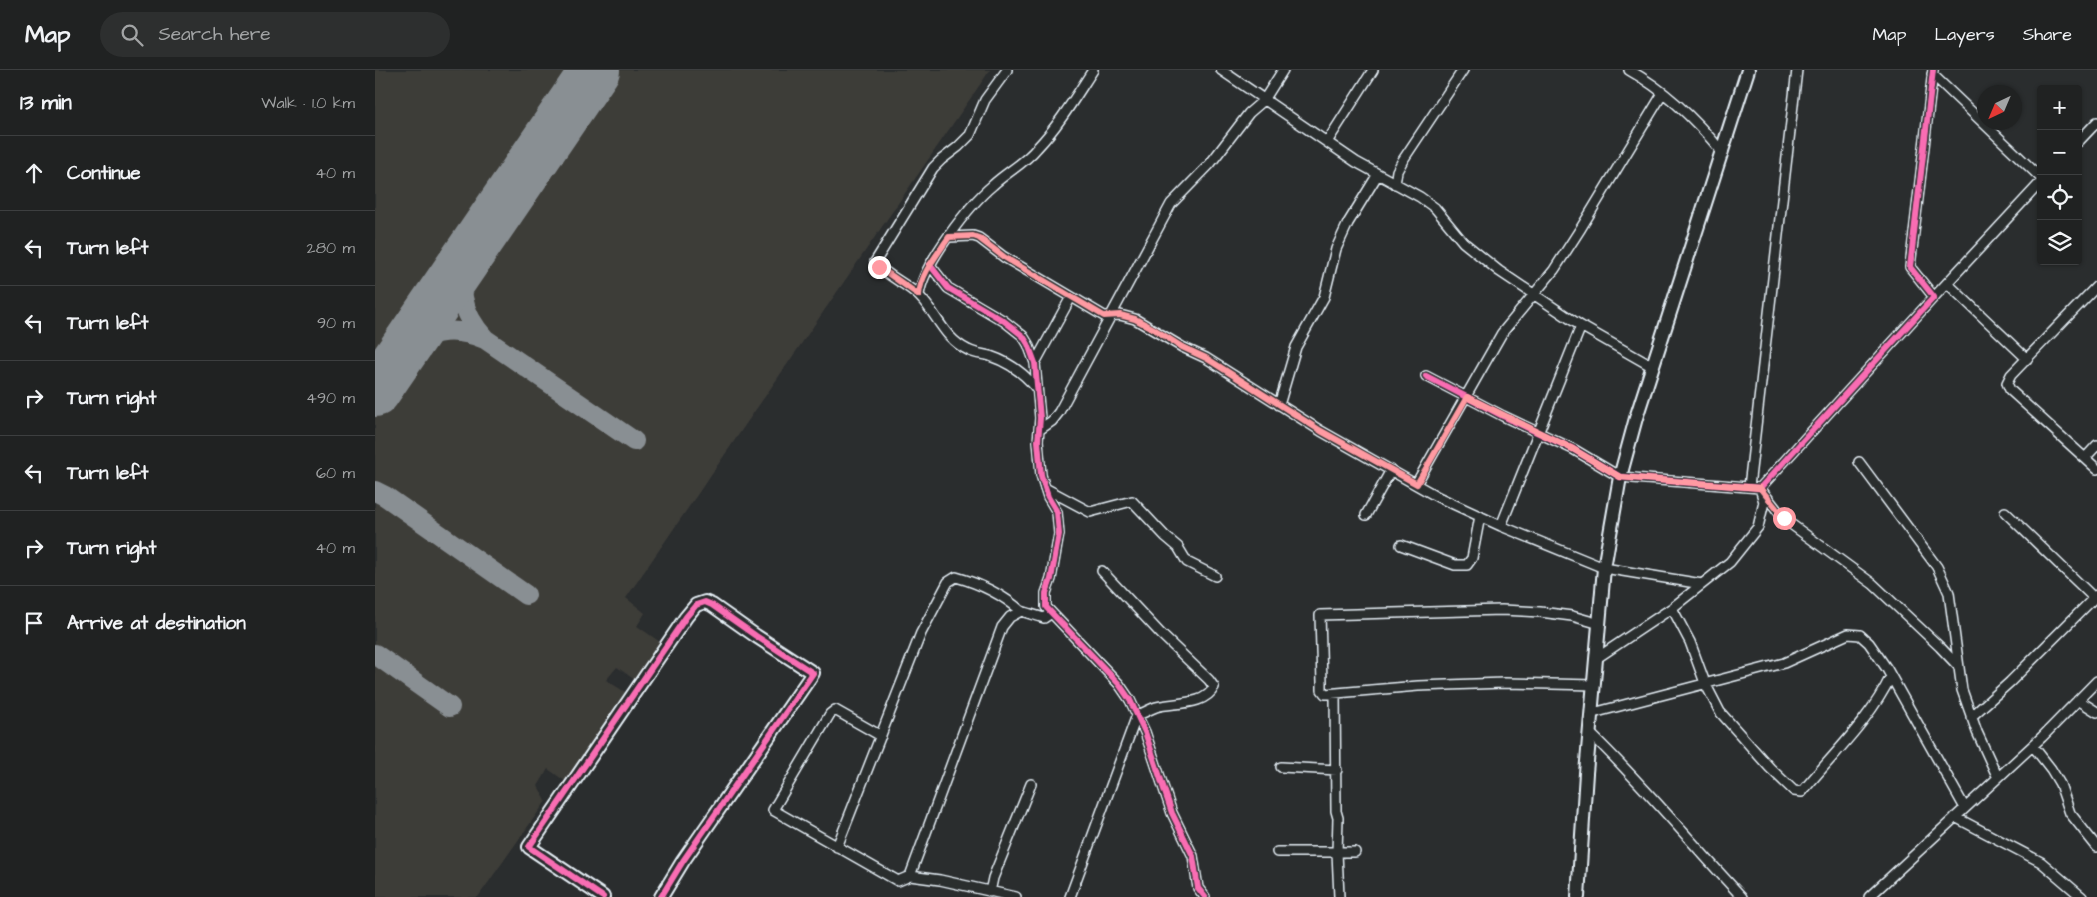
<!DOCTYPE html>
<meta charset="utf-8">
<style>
body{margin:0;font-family:"Architects Daughter",sans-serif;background:#2d2f2f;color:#f1f3f6}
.controls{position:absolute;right:15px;top:15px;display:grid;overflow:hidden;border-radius:5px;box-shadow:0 1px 4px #0004}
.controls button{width:45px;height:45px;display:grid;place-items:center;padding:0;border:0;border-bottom:1px solid #3d3f40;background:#202222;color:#f1f3f6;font:25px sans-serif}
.compass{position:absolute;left:1602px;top:15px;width:45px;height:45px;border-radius:50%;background:#202222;box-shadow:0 1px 4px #0004;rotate:224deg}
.stop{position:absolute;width:15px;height:15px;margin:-11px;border:4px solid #ff9aa2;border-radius:50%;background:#fff}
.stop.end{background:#ff9aa2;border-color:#fff;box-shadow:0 1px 5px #0008}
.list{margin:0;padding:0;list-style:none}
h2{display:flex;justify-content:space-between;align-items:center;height:65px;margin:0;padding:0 20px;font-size:21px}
h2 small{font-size:16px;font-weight:400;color:#a2a4a5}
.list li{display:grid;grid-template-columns:32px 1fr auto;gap:15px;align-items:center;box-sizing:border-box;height:75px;padding:0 20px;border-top:1px solid #3d3f40}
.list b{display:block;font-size:19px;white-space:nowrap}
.list em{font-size:16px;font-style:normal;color:#a2a4a5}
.icon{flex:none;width:28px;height:28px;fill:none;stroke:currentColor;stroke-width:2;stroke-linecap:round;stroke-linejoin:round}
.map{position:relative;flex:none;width:1722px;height:827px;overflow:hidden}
header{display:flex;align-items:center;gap:30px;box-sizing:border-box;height:70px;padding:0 25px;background:#202222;border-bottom:1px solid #3d3f40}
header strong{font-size:24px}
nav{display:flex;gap:28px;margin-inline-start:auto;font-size:18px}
.search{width:350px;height:45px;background:#2d2f2f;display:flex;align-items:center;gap:12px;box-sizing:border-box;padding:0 18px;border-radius:28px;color:#a2a4a5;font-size:19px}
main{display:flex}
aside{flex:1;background:#202222}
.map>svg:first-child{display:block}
.built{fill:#3e3d39}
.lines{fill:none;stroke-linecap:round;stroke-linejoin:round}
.taxiway{stroke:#898f93;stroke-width:20}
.runway{stroke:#898f93;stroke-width:50}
.street-casing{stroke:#e8f1f8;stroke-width:12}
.secondary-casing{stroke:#e8f1f8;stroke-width:16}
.street{stroke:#2a2d2e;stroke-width:9}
.secondary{stroke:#2a2d2e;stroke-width:12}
.cycleway-casing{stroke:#2a2d2e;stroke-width:9}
.cycleway{stroke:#f96db3;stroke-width:6}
.route{stroke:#ff9aa2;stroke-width:6}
</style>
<header>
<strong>Map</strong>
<div class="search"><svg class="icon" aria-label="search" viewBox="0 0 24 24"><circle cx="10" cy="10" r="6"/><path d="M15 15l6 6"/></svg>Search here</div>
<nav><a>Map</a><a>Layers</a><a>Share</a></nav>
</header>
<main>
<aside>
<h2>13 min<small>Walk · 1.0 km</small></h2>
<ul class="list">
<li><svg class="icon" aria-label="ahead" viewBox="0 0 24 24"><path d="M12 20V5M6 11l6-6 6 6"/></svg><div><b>Continue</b></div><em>40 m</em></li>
<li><svg class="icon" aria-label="left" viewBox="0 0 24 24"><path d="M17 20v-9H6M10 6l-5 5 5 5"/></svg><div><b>Turn left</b></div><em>280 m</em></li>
<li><svg class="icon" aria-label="left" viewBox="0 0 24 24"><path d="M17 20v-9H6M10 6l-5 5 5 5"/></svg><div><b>Turn left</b></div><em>90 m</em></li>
<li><svg class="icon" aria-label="right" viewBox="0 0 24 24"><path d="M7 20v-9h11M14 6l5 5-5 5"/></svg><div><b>Turn right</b></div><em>490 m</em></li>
<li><svg class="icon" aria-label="left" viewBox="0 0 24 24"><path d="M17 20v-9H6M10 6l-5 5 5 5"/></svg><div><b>Turn left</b></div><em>60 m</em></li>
<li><svg class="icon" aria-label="right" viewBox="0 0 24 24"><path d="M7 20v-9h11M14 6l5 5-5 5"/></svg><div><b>Turn right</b></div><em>40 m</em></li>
<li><svg class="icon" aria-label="arrive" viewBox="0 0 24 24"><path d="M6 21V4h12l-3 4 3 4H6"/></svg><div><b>Arrive at destination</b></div></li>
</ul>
</aside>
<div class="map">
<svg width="1722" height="827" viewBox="0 0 1722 827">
<rect width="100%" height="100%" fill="#2a2d2e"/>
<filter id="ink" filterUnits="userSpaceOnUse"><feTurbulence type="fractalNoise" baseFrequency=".02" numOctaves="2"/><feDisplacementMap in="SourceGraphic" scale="10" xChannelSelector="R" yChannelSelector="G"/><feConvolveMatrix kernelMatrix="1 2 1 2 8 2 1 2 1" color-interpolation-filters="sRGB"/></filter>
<g filter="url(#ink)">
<path class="built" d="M0 0H615L251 528 270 543 262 556 285 572 260 610 242 597 231 610 250 622 190 711 173 699 163 716 171 731 103 827H0Z"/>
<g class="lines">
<path class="taxiway" d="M96 180C82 216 84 240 110 269L259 371
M30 279C54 259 82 257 110 269
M0 421 10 426 151 525
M0 584 75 637"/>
<path class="runway" d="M0 322 220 0"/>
<defs>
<path id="street" d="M632 0 610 30 595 65 583 77 566 90 558 98 500 192C512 207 532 213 545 227 562 244 569 269 593 280 600 284 608 284 615 286 633 292 650 304 662 319
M846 0 981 92 1045 127 1060 138 1088 172 1124 201 1206 256 1278 297
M1254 0C1290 20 1322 51 1348 83
M1557 4 1666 108
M952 72 998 0
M1703 72 1722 52
M1020 114 1022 101 1028 90 1088 0
M574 167 598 166 604 168 629 187 729 246 745 245 760 249 807 277 831 288 946 361 1063 427 1126 456 1229 498 1327 514
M555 195 573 218 629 251 648 266 653 274 660 293 665 348 663 371 666 405 673 427 682 442 684 464 676 509 671 523V537L744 614 755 630 770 662 797 743 818 786 823 818 830 827
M1572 213 1652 289
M1722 216 1636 305 1632 313 1635 320 1722 399
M544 225C548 194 594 135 618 115 632 102 650 93 662 78 684 55 701 26 718 0
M1559 227 1666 112
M660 293 696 227
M1051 306 1128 346 1198 379 1245 407 1385 418 1559 227 1535 197 1558 0
M904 335 921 277 949 227 961 179 973 153 1003 104
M664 360 677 351 684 342 796 134 835 94 874 43 889 30 908 0
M1710 388 1722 375
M1484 392 1562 497 1574 523 1587 620 1602 662 1623 708
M1041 414 1127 263 1179 200 1206 158 1288 23
M1374 417 1422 0
M670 418 715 442 757 431 790 466 803 477 812 492 840 506
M1630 442 1719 528
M991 445 1016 400
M1126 456 1206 256
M1026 475 1080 495H1092L1097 488 1105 446
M1297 538 1315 572 1330 613 1345 642 1395 698 1419 721 1427 722C1458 684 1495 650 1516 606
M1222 588 1297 538 1355 492 1383 457 1389 432 1385 418 1409 449 1498 514 1565 577 1584 597
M1220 615 1129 613 1043 616 950 624 947 620V612L945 545 1127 540 1165 542 1197 546 1225 554
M960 624 961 741 963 748 962 782 964 827
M1703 630 1722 642
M1218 643 1409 593 1473 564 1485 565 1494 573 1512 599 1590 738
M1596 647 1635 612 1722 525
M1215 663C1269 715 1316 773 1367 827
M506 666 460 640 455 644 398 740 523 811 535 806
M1658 676 1676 699 1685 714 1695 743 1722 777
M906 697 962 700
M1580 747 1666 792 1707 827
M462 777 546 563 573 512 581 507C606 514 627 524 646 541
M902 782H980
M615 822 618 808 656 714
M641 827 565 810 535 806 627 557 635 547 646 541 669 548 676 543
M695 827 762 645C769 643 775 639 781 637 799 632 830 636 839 617L834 610 786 564 727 501
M1494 827 1667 667 1722 611"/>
<path id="secondary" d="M228 827 154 777 311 547 321 535 330 532 337 535 381 566 438 603 308 791 286 827
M1203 827 1211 703 1229 498 1245 407 1261 348 1373 0"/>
</defs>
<use href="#street" class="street-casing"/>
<use href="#secondary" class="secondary-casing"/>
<use href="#street" class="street"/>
<use href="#secondary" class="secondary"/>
<defs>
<path id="cycleway" d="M555 195 573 218 629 251 648 266 653 274 660 293 665 348 663 371 666 405 673 427 682 442 684 464 676 509 671 523V537L744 614 755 630 770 662 797 743 818 786 823 818 830 827
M1051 306 1128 346 1198 379 1245 407 1385 418 1559 227 1535 197 1558 0
M228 827 154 777 311 547 321 535 330 532 337 535 381 566 438 603 308 791 286 827"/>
</defs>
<use href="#cycleway" class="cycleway-casing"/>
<use href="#cycleway" class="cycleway"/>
</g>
</g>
<g class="lines" filter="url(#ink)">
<path class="route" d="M504 197 544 225C546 203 562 185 574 167L598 166 604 168 629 187 729 246 745 245 760 249 779 259 807 277 831 288 946 361 1042 414 1092 327 1198 379 1245 407 1385 418 1409 448"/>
</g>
</svg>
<div class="controls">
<button>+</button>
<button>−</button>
<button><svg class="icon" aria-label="locate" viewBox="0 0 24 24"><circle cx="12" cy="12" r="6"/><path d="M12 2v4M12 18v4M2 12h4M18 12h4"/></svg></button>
<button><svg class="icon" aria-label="layers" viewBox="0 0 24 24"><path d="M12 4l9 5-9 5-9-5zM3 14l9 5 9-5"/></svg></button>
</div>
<svg class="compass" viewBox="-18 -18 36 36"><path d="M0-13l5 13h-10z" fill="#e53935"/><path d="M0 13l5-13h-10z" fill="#a2a4a5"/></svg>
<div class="stop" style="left:1409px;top:448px"></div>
<div class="stop end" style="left:504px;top:197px"></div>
</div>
</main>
